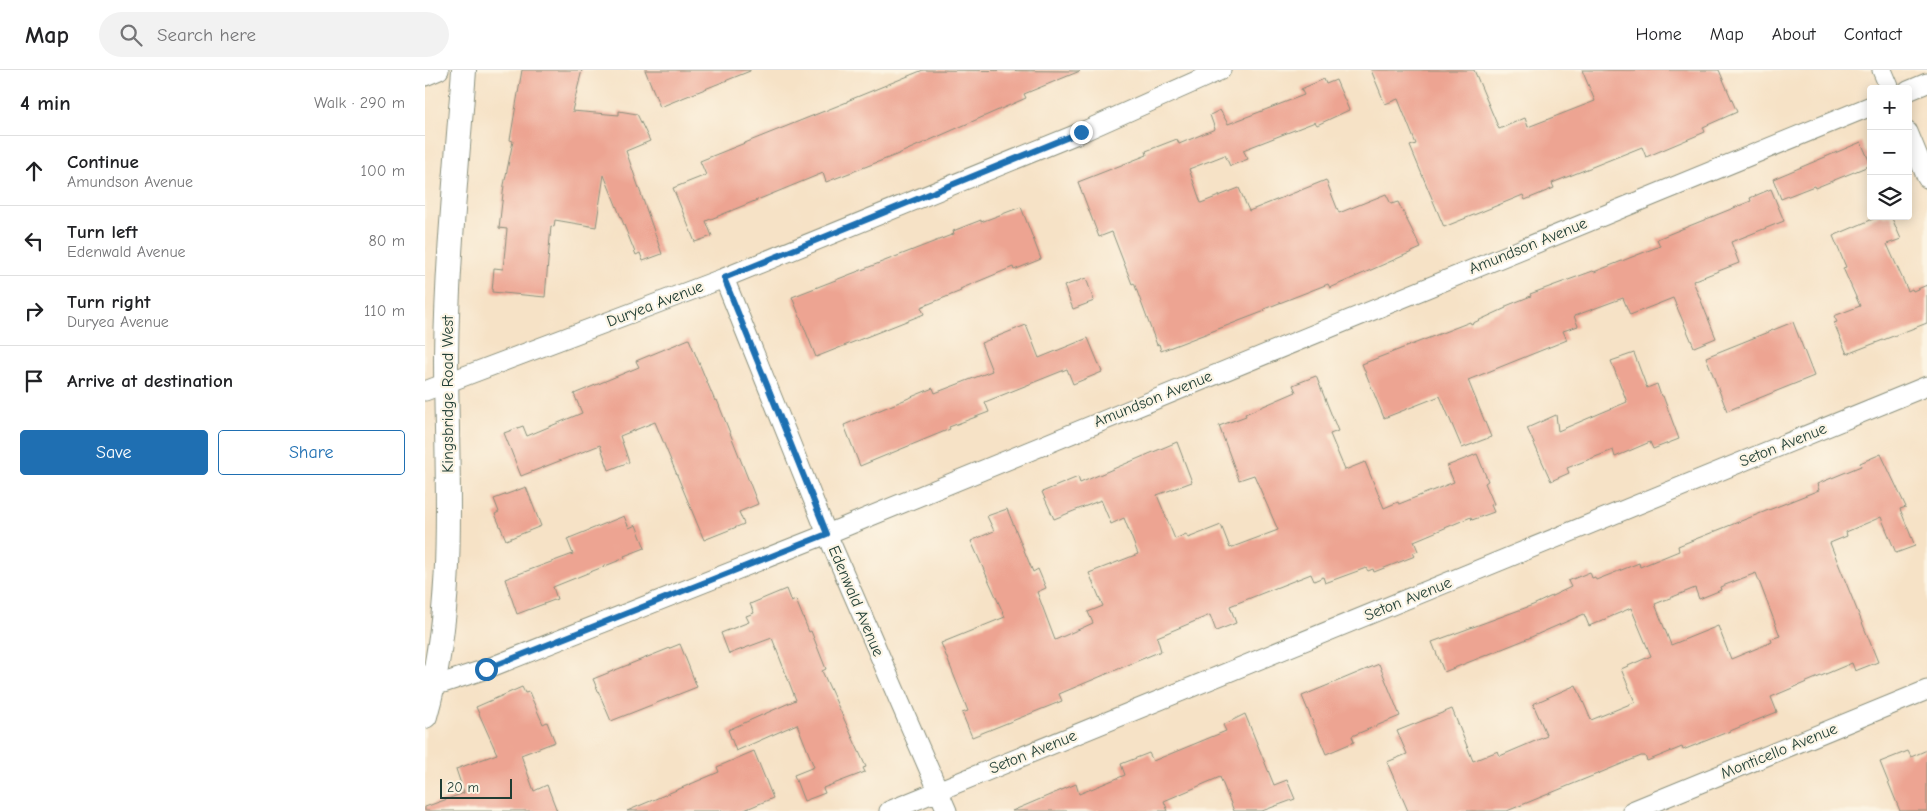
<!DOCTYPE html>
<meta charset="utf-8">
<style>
body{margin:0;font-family:"Comic Neue",sans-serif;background:#f2f2f2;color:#202124}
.controls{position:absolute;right:15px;top:15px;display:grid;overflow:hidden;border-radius:5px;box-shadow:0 2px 12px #0003}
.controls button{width:45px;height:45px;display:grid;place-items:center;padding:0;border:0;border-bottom:1px solid #e0e0e0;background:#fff;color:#202124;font:25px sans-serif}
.scale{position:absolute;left:15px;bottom:12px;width:72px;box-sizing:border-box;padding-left:5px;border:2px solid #1f3d34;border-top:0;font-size:14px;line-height:18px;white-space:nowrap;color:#1f3d34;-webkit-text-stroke:4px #fcf5e5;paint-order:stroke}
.stop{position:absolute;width:15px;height:15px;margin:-11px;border:4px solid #1f6fb2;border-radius:50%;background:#fff}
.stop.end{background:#1f6fb2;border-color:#fff;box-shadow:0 1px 5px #0008}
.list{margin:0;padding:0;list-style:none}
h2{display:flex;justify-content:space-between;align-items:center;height:65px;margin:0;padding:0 20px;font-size:21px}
h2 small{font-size:16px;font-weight:400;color:#757577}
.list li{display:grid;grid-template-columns:32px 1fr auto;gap:15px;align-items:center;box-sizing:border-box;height:70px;padding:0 20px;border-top:1px solid #e0e0e0}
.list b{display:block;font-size:19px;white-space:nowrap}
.list p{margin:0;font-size:16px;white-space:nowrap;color:#757577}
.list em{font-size:16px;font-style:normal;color:#757577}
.actions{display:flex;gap:10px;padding:15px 20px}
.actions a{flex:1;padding:11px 0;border:1px solid #1f6fb2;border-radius:5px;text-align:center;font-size:18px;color:#1f6fb2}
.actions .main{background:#1f6fb2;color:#fff}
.icon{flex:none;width:28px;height:28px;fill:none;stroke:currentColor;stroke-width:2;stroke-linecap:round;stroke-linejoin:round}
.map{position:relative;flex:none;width:1502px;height:741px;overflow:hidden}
header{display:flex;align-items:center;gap:30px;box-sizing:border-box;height:70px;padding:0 25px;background:#fff;border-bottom:1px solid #e0e0e0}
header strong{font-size:24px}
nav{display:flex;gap:28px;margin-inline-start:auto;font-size:18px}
.search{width:350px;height:45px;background:#f2f2f2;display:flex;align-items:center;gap:12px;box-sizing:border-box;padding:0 18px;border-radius:28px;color:#757577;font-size:19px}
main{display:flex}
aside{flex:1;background:#fff}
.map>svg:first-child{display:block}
.building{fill:#eda492;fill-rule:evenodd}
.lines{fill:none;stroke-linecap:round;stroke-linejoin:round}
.minor-casing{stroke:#8a907d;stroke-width:21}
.tertiary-casing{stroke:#8a907d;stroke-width:26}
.minor{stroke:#fff;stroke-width:19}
.tertiary{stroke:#fff;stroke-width:24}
.route{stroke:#1f6fb2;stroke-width:6}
.labels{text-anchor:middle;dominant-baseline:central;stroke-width:4.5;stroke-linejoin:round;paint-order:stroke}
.street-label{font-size:16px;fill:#1f3d34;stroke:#fcf5e5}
</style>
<header>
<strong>Map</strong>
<div class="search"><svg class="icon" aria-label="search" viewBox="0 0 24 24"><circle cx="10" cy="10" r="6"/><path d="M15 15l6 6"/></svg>Search here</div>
<nav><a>Home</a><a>Map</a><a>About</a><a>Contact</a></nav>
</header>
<main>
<aside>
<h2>4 min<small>Walk · 290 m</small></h2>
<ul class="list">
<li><svg class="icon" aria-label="ahead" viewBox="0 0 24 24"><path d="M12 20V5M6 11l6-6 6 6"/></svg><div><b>Continue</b><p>Amundson Avenue</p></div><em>100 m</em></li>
<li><svg class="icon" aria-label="left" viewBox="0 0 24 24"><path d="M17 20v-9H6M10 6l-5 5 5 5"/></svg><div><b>Turn left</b><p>Edenwald Avenue</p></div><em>80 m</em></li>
<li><svg class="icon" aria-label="right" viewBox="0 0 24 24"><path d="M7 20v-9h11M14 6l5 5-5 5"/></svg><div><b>Turn right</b><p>Duryea Avenue</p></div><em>110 m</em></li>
<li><svg class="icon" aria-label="arrive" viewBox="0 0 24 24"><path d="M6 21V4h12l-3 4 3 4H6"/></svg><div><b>Arrive at destination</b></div></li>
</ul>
<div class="actions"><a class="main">Save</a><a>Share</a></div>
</aside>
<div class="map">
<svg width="1502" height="741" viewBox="0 0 1502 741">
<rect width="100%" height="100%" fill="#fcf5e5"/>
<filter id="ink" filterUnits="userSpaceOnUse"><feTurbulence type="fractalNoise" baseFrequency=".02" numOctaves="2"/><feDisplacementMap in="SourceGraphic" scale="10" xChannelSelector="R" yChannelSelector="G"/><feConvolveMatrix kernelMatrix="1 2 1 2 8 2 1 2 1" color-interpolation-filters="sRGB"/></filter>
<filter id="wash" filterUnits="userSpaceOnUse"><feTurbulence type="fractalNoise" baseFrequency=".0096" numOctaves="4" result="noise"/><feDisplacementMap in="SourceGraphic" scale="20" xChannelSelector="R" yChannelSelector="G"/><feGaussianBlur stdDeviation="1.12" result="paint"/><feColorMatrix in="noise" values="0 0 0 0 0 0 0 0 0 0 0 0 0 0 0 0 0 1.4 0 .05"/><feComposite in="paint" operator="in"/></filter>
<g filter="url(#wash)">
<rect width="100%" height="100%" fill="#f6e2c6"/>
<g id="blocks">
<path class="building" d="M97 0H157L147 41 194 45V41L212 44 225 71 201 81 237 184 218 191 215 183 211 185 179 105 171 157 130 150 129 157 126 156 120 227 67 222 69 198 78 199 82 159 74 158 79 115 88 71 85 70Z
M220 0H325V1L235 37Z
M498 0 655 1 599 24 601 28 471 85 401 112 398 103 281 151 287 166 270 172 248 118 281 105 275 91 422 32V31Z
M946 0H1049L1074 59 1100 48 1103 57 1170 31 1157 0H1294L1312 42 1278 57 1280 62 1221 87 1217 77 1127 113 1129 118 1100 130 1098 125 1019 157 985 76 991 74 973 29 960 34Z
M899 9 901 14 911 10 924 40 892 55 890 52 818 80 823 89 805 96 800 85 764 99 776 133 814 118 824 141 901 110 914 143 961 124 966 134 973 132 996 178 905 218 903 214 839 239 840 241 736 281 734 274 732 275 709 213 707 214 687 162 674 167 653 112 722 85 721 81 752 69 754 74 790 59 785 45 795 40 803 54 879 25 876 19Z
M1436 72 1446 95 1390 118 1389 116 1356 129 1348 109Z
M1346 119 1359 151 1306 172 1314 193 1268 211 1291 268 1269 277 1248 228 1205 245 1198 228 1149 246 1153 256 1138 261 1142 270 1043 310 1066 367 1037 378 1015 326 959 348 937 294 1045 252 1046 254 1081 238V236L1106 226 1105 224 1168 201 1169 202 1235 176 1232 169 1326 131 1325 128Z
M596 137 616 189 589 200 588 197 535 219 536 221 496 237 499 244 391 287 367 227 529 164 528 161 556 150V152Z
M1455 146H1466L1476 169 1462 174 1483 221 1487 219 1488 221 1502 215V253L1422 284 1409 253 1412 252 1409 246 1435 236 1418 198 1421 197 1408 166Z
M661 208 669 231 648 239 639 216Z
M1368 252 1389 306 1302 341 1281 287Z
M601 255 614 288 663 268 677 302 648 314 642 299 560 332 564 342 524 357 525 359 435 396 419 355 508 318 510 323 567 301 556 273Z
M264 269 290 331 292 330 333 434 314 442 319 454 279 470 230 352 195 366 204 392 184 400 175 375 96 406 79 363 98 356 102 366 157 343 149 324 214 297 211 291Z
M1209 283 1222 318 1232 314 1236 326H1238L1254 369 1228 379 1225 372 1190 387 1188 380 1142 398 1144 403 1126 411 1102 358 1131 345 1133 361 1202 332 1186 291Z
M891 306 913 361 905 364 920 400 940 392 959 438 973 432 974 434 1029 412 1022 396 1052 384 1063 411 1060 413 1069 434 1066 435 1069 442 1047 450 1046 447 989 471 993 481 988 483 990 486 949 502 948 499 943 501 941 498 900 513 898 507 889 511 886 504 805 536 811 553 791 561 785 545 732 567 736 581 634 624 637 631 547 667 537 643 543 641 516 573 580 547 546 471 569 461 562 446 582 439 608 502 613 499 621 518 612 522 630 570 668 553 663 542 678 536 664 503 713 484 699 448 686 454 676 430 629 449 617 422 653 407 655 413 752 372 767 412 732 425 750 469 761 464 763 468 796 455 805 478 853 460 829 405 814 410 794 356 821 346 820 344 871 322 868 315Z
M1456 384 1481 437 1475 439 1490 476 1471 483 1456 447 1421 462 1422 466 1405 473 1453 592 1430 601 1427 593 1346 627 1352 642 1258 680 1257 677 1222 691 1220 686H1216L1082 741H983L962 692 982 684 972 661 1027 639 1048 691 1073 681 1075 686 1122 666 1108 634 1151 615 1166 650 1210 632 1196 599 1226 586 1206 538 1164 556 1159 544 1097 571 1019 602 1007 572 1108 535 1146 517 1143 511 1165 502 1167 508 1170 507 1171 510 1214 493 1215 497 1254 481 1253 476 1394 420 1392 414 1436 396 1435 393ZM1331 503 1355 566 1346 569 1347 572 1306 589 1293 556 1246 575 1230 534 1270 518 1274 529 1296 520 1295 517Z
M101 417 116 456 81 470 70 444 74 442 69 429Z
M199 446 204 458 211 455 220 478 199 486 200 488 128 517 132 529 92 544 80 509 148 484 142 469Z
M361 519 366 532 371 530 384 562 386 561 401 599 397 601 441 697 438 698 440 702 398 718 400 723 379 731 369 705 389 697 372 654 311 681 303 660 371 630 347 568 304 584 296 563 324 552 321 546 329 543 325 534Z
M255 574 272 617 186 651 168 609Z
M954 594 975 646 927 666 929 672 901 684 877 626Z
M97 617 100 623 104 622 118 654 122 652 130 672 96 685 109 721 122 715 132 741H0V737L39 723 31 699 72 684 51 637Z
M820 644 849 715 862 710 870 729 837 741H809L795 707 739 731 743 741H587L651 714 654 724 700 705 696 694 724 683 728 691 801 661 798 655Z
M1502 680V741H1475L1455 692 1483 681 1486 687Z
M329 681 348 728 317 741H202L294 702 292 697Z"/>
</g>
</g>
<g filter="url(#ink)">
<use href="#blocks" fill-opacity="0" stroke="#8a907d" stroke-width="1"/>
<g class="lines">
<defs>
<path id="minor" d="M1457 0 1465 19
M0 6 14 0
M1483 21 1502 13
M1483 62 1502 108
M299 208 402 464 522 741
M0 321 299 208 657 62 796 0
M9 616 61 599 402 464 1446 36
M464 741 1502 316
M1207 741 1502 620"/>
<path id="tertiary" d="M0 646C33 529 21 407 21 286 22 191 32 95 39 0"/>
</defs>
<use href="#minor" class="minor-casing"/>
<use href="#tertiary" class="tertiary-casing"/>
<use href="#minor" class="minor"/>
<use href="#tertiary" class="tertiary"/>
</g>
</g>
<g class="lines" filter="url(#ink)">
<path class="route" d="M61 599 402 464 299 208 656 62"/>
</g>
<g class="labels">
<g class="street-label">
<text transform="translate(1103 176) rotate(-22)">Amundson Avenue</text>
<text transform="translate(230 234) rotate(-21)">Duryea Avenue</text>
<text transform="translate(23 324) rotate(-90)">Kingsbridge Road West</text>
<text transform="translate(728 329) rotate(-22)">Amundson Avenue</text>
<text transform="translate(1358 375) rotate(-22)">Seton Avenue</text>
<text transform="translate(983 529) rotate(-22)">Seton Avenue</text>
<text transform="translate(431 531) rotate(67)">Edenwald Avenue</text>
<text transform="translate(1354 681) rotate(-22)">Monticello Avenue</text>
<text transform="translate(608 682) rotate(-22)">Seton Avenue</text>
</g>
</g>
</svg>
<div class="controls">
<button>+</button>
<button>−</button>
<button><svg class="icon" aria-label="layers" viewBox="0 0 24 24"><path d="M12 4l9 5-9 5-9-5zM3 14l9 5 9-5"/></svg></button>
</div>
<div class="scale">20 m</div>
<div class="stop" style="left:61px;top:599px"></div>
<div class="stop end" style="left:656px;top:62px"></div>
</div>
</main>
